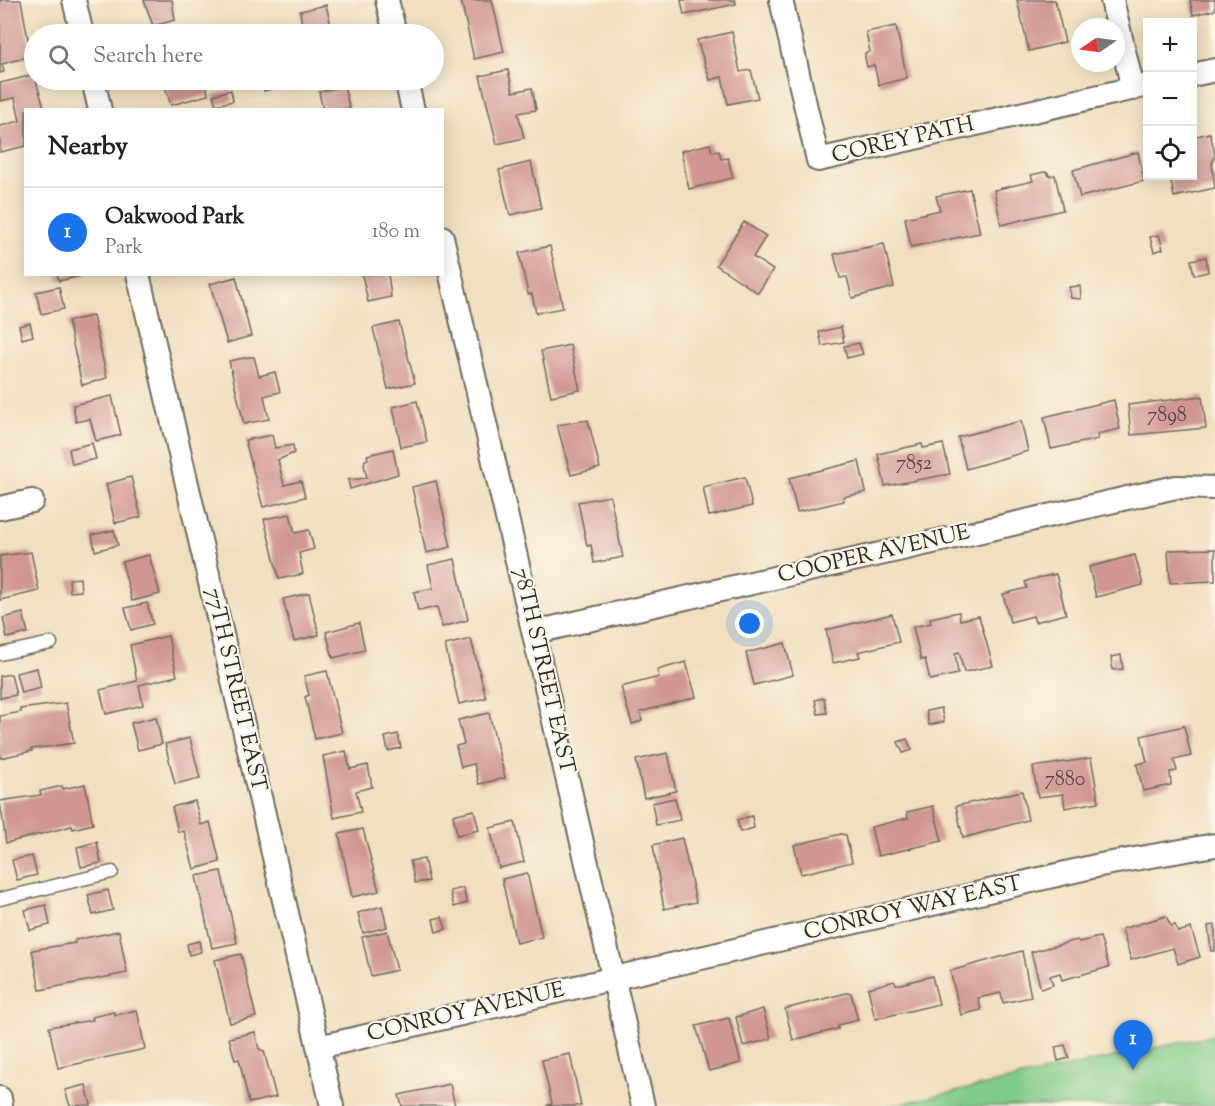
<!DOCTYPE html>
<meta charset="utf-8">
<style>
body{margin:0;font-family:"Sorts Mill Goudy",serif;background:#f6f6f6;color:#202124}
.controls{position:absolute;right:18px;top:18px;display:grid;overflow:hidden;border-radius:0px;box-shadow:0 3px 15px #0003}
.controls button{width:54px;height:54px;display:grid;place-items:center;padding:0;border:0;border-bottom:2px solid #e0e0e0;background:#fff;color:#202124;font:30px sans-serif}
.compass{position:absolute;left:1071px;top:18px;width:54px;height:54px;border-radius:50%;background:#fff;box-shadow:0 3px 15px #0003;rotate:257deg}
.you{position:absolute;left:750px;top:624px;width:21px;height:21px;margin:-15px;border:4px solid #fff;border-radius:50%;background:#1a73e8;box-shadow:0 0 0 9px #1a73e833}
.badge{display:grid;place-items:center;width:39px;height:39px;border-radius:50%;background:#1a73e8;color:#fff;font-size:20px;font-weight:700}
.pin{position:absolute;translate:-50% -50px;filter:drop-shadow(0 2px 3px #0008)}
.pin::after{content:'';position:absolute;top:32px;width:21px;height:18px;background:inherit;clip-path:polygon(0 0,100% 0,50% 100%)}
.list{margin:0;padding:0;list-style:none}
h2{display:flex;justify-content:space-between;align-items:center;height:78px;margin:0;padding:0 24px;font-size:26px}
h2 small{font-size:20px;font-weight:400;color:#757577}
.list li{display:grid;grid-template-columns:39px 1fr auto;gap:18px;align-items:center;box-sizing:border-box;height:90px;padding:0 24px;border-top:2px solid #e0e0e0}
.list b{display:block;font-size:22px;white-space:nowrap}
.list p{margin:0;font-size:20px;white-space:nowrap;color:#757577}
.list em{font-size:20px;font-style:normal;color:#757577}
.icon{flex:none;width:33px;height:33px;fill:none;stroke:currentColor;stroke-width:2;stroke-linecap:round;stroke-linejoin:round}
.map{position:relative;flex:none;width:1215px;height:1106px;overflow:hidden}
.search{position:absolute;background:#fff;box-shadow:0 3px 15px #0003;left:24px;top:24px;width:420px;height:66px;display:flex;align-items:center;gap:15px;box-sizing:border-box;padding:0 21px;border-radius:33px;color:#757577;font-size:22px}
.panel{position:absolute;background:#fff;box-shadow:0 3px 15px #0003;left:24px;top:108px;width:420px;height:168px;border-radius:0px}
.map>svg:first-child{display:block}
.green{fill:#7fcb8a;stroke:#557b5a;stroke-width:1.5}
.building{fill:#d09692}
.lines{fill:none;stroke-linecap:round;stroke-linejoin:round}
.lane-casing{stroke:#706a5f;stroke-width:15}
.street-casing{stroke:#706a5f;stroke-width:26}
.lane{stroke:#fff;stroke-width:12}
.street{stroke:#fff;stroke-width:22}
.labels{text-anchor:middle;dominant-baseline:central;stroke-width:4.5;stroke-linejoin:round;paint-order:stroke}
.number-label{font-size:20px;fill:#544645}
.street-label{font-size:22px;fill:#2b2b2b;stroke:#fcf5e5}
</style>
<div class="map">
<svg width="1215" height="1106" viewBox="0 0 1215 1106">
<rect width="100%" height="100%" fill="#fcf5e5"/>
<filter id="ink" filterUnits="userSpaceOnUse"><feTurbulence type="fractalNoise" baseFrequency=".0167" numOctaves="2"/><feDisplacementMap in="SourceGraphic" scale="12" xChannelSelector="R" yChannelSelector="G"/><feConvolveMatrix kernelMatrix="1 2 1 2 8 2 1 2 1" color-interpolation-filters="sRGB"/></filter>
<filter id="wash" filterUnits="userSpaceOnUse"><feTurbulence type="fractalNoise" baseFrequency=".008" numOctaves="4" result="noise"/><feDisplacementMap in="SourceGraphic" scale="24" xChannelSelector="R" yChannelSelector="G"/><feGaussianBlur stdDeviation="1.35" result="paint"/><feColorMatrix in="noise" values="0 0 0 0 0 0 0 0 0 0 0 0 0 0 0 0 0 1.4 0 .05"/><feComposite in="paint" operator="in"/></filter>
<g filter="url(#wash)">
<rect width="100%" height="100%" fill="#f0dfbf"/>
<path class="green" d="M1215 1035V1106H889Z"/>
<g id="blocks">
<path class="building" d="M0 0H21L31 56 2 64 4 72 0 73Z
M144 0H172L175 20 153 26Z
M461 0H492L504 52 474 59Z
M681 0H735L736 4 684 15Z
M1017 0H1055L1065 42 1029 51Z
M1190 0H1215V10L1193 15Z
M326 5 333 34H294L292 29 302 26 300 11Z
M896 26 907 78 879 85 874 65 867 67 865 58V53L870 52 866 32Z
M732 32 740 72 751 70 758 98 728 104 722 77 710 80 697 40Z
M508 70 513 92 532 88 536 110 518 113 524 138 497 144 480 76Z
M34 75 45 110H26V146L0 152V126L20 121 15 98 0 101V83Z
M163 80H189L191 85 206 82 208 95 171 105Z
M261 80H287L289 84 264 91Z
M344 86 350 110H323L319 92Z
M231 90 233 101 216 105 213 95Z
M1210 133 1215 154 1212 164 1215 188 1174 197 1170 176H1192V137Z
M710 144 712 152 719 151 721 159 728 158 733 178 689 189 681 151Z
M1138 152 1144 181 1080 197 1073 170Z
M531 162 541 208 510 215 499 170Z
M1044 172 1048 173 1049 176 1055 175 1063 210 1001 225 994 190 1033 181 1031 175Z
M970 189 980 233 911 247 905 218 940 210 936 196Z
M744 222 766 236 753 257 773 270 758 293 716 265Z
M1159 235 1163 249 1154 252 1150 237Z
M884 244 894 287 852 298 847 277 840 278 834 254Z
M550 246 563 308 536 313 532 294H528L519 253Z
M1206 257 1208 272 1194 275 1191 260Z
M57 274H85V275L59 281Z
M362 274H388L391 297 368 302Z
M236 277 251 336 227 343 210 284Z
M1080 286 1081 299 1071 298 1069 287Z
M59 287 64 309 41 314 36 292Z
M93 316 107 378 82 385 68 321Z
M399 322 415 383 388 389 373 328Z
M30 323 33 336 22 339 19 326Z
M841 327 844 342 822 346 819 332Z
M859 343 863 354 847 358 844 346Z
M570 345 580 390 551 396 541 351Z
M249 357H254L259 376 275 372 280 392 264 396 269 419 244 424 229 361Z
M112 396 121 435 96 441 90 419 76 422 73 405Z
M1202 396 1206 428 1131 435 1128 405Z
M1114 400 1120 429 1097 434 1098 439 1051 449 1044 417Z
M417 401 427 442 401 447 393 407Z
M588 420 600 468 571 475 557 425Z
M1021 421 1028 451 966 469 958 437Z
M272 435 275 448 293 445 294 453 278 460 284 485 301 481 305 497 263 507 245 440Z
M92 443 96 459 72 464 69 449Z
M922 444 923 448 943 444 950 474 885 486 878 454Z
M393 449 398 474 350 489 348 480 367 478 364 465 365 460 368 459 367 455Z
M859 461 866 492 843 497 844 501 797 512 789 478Z
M131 477 141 517 115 523 106 484Z
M745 477 752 506 709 516 703 487Z
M436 481 451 547 426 553 412 487Z
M610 496 623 557 594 563 591 545 587 546 578 502Z
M290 514 295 533 309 530 314 549 299 553 303 574 279 579 264 519Z
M114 530 118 545 95 551 92 535Z
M1215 549V581L1170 583 1168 550Z
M31 552 39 591 0 600V556Z
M149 555 160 594 132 601 122 562Z
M1135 555 1143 585 1096 597 1089 567Z
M455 559 468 620 442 627 437 607 418 611 414 592 433 588 428 565Z
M1056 574 1066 614 1035 622 1033 616 1010 622 1003 594 1027 588 1025 582 1029 580Z
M80 578 81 591 70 592 69 579Z
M309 593 319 635 294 641 283 599Z
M147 603 153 624 131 630 125 608Z
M959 612 960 620 979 616 993 666 964 672 959 652 955 653 958 674 930 680 925 659 921 660 913 627 931 623 930 618Z
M23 613 28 633 7 638 3 618Z
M892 614 899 642 858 652 860 657 833 663 826 630Z
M359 623 365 650 333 658 326 632Z
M168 636 177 676 139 685 143 705 106 714 100 690 137 681 130 645Z
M471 639 486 698 459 704 445 645Z
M785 643 793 675 754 685 746 653Z
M1121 655 1123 669 1113 670 1111 657Z
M686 662 696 697 640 712 642 721 632 724 621 687 659 677 657 670Z
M37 668 41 688 21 693 16 673Z
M327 671 342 733 315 739 305 697 309 695 304 676Z
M11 674 16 695 0 698V676Z
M824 698 827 713 818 714 815 700Z
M66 703 74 743 31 749 32 751 0 758V716L21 712 20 709Z
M941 708 944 722 929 725 926 711Z
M489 713 505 778 479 784 474 764 461 767 456 746 464 744 458 720Z
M156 717 162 744 138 750 131 723Z
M1184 726 1191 756 1174 760 1177 771 1170 772 1171 785 1143 791 1137 764 1147 762 1141 736Z
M398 734 401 748 388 751 385 737Z
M190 738 200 778 175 784 165 744Z
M907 739 912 750 903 753 898 742Z
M346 751 350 769 368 765 372 787 356 791 361 812 334 818 323 756Z
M668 753 676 791 644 798 636 760Z
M1091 758 1099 802 1065 808 1063 794 1038 797 1033 767Z
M85 784 93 824 73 829 72 826 6 843 0 801 41 795 40 791 62 786 63 789Z
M1022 791 1028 820 963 838 956 806Z
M675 798 680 820 656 825 652 803Z
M195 801 201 825 210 822 220 862 194 869 184 831 178 832 172 807Z
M933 806 942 841 878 856 871 827 908 818 907 812Z
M474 810 479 830 457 835 453 815Z
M752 816 754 828 740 832 737 820Z
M515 822 524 862 499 868 490 828Z
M363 829 379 891 352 897 339 834Z
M841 834 846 835 852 862 801 874 794 845Z
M682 838 696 902 664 909 653 845Z
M97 842 101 863 81 867 77 847Z
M32 856 37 875 17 880 12 860Z
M424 859 429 881 415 883 410 861Z
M221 871 237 943 212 948 196 876Z
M527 873 542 937 516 943 502 879Z
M463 888 467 903 454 907 450 891Z
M108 890 113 910 93 915 88 895Z
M46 905 50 925 30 930 25 910Z
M382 906 387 927 363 933 358 913Z
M1166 916 1171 926 1175 925 1178 932 1191 928 1200 957 1178 964 1173 948 1131 960 1122 929Z
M442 917 446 929 436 932 433 919Z
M1215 925V951H1211L1208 926Z
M119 931 127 973 40 990 32 950 75 943V940Z
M387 931 397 970 371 976 362 937Z
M1100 937 1109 967 1062 980 1060 973 1050 976 1053 985 1041 989 1031 952 1077 940 1079 942Z
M199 941 201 952 189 955 187 944Z
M1022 951 1031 997 1003 1003 1001 993 978 998 981 1010 961 1015 950 971Z
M241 954 256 1017 230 1023 215 960Z
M932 976 939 1004 875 1019 868 988 894 981 896 984H901Z
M846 993H851L858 1020 838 1025V1029L793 1040 785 1009Z
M763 1009 771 1039 743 1046 736 1017Z
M137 1010 145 1049 58 1068 49 1027 93 1020 92 1017 114 1012 115 1015Z
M729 1018 741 1063 709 1071 696 1026Z
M255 1032 259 1049 264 1051 276 1097 249 1103 239 1059 235 1060 229 1038Z
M1065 1045 1069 1058 1058 1061 1055 1047Z
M570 1054 581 1106H546L552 1104 542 1060Z
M450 1084 455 1106H402L399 1095Z
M86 1085 91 1105 70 1106 65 1090Z"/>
</g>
</g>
<g filter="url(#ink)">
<use href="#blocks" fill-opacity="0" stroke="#706a5f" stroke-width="1.5"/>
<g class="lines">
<defs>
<path id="lane" d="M0 654 51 643
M0 899 112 872"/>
<path id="street" d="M74 0 82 34
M387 0 395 34
M781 0 818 160 1148 85
M1112 0 1133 89
M1192 75 1215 70
M93 80 100 110
M406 80 413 110
M442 237 643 1106
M138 274 332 1106
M0 508 32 501
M535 632 1176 487 1215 488
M319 1047 1100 865 1215 845
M0 1098 1 1106"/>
</defs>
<use href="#lane" class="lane-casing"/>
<use href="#street" class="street-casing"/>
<use href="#lane" class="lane"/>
<use href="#street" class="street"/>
</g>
</g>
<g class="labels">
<g class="number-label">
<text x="1167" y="416">7898</text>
<text x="914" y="464">7852</text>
<text x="1065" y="780">7880</text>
</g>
<g class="street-label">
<text transform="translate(903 141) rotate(-13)">COREY PATH</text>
<text transform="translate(874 555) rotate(-13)">COOPER AVENUE</text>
<text transform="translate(543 671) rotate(77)">78TH STREET EAST</text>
<text transform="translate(235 690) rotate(77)">77TH STREET EAST</text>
<text transform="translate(913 909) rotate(-13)">CONROY WAY EAST</text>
<text transform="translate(466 1013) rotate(-13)">CONROY AVENUE</text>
</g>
</g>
</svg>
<div class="controls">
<button>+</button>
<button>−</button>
<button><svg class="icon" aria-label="locate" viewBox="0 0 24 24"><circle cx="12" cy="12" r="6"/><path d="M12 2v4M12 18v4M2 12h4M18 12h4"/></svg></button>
</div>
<svg class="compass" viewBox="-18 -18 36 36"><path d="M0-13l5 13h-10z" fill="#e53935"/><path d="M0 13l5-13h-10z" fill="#757577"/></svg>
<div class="you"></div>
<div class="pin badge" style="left:1133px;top:1070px">1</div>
<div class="search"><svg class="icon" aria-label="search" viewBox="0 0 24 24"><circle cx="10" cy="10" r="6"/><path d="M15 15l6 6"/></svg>Search here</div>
<section class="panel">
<h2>Nearby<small></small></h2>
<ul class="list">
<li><span class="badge">1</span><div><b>Oakwood Park</b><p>Park</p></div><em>180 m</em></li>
</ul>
</section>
</div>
